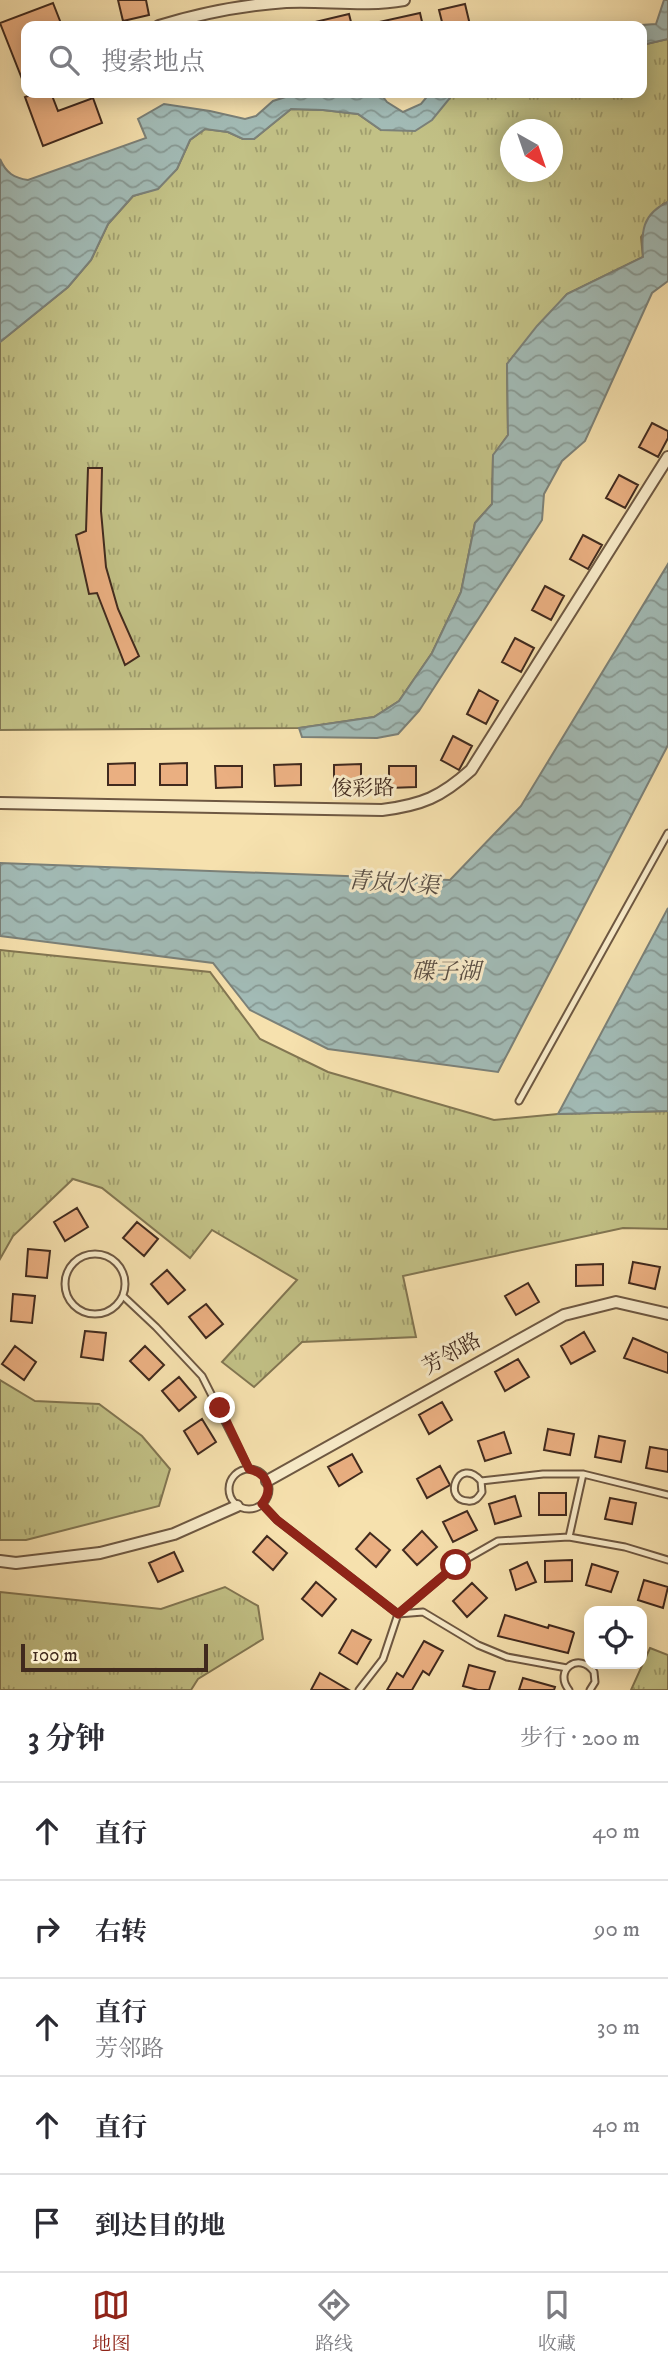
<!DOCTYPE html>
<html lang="zh">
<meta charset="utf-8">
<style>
body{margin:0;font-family:"IM FELL DW Pica","Noto Serif SC",serif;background:#f2f2f3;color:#2b2b33}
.controls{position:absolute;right:21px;bottom:21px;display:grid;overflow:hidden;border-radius:14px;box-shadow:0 4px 18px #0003}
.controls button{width:63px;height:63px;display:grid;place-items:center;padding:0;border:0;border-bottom:2px solid #e1e1e2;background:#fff;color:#2b2b33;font:35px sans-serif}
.compass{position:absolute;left:500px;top:119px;width:63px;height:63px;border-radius:50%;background:#fff;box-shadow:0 4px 18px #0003;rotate:140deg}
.scale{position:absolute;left:21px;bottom:18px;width:187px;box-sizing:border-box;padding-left:7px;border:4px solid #412a1e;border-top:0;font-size:19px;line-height:24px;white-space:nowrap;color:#412a1e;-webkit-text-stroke:5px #f9ecca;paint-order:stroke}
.stop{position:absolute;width:21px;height:21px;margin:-16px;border:5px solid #8f2418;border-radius:50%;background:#fff}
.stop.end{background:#8f2418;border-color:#fff;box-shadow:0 2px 7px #0008}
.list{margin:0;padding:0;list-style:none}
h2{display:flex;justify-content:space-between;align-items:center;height:91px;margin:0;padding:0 28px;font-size:30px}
h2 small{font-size:23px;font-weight:400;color:#7c7c81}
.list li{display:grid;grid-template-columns:46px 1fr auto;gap:21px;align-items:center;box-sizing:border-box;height:98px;padding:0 28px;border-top:2px solid #e1e1e2}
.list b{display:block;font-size:26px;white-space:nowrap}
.list p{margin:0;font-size:23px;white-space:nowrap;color:#7c7c81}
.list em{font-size:23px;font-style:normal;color:#7c7c81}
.icon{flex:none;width:38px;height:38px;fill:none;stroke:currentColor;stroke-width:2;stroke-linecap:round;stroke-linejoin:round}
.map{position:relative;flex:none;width:668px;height:1690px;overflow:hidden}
.search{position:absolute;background:#fff;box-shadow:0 4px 18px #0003;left:21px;right:21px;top:21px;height:77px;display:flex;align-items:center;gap:18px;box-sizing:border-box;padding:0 24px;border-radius:14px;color:#7c7c81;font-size:26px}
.sheet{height:581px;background:#fff}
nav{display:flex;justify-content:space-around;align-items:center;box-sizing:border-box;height:98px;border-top:2px solid #e1e1e2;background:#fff;font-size:19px;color:#7c7c81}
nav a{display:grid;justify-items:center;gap:4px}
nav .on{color:#8f2418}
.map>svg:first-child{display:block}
.grass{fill:url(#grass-tufts);stroke:#827652;stroke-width:2;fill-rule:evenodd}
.water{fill:url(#water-waves);stroke:#7b8179;stroke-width:2}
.building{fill:#eaaf81;stroke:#412a1e;stroke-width:2}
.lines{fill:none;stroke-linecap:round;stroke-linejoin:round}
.lane-casing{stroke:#6e5842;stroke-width:9}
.street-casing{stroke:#6e5842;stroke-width:14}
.lane{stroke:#f9ecca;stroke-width:5}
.street{stroke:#f9ecca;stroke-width:10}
.route{stroke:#8f2418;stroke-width:9}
.labels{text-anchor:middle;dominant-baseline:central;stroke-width:6;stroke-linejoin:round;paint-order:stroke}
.street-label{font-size:21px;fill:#412a1e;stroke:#f9ecca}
.water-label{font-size:23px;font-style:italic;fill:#594e44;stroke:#f9ecca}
</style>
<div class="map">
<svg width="668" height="1690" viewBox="0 0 668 1690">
<defs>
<pattern id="grass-tufts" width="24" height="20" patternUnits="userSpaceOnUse" patternTransform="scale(1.75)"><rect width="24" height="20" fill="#c2c186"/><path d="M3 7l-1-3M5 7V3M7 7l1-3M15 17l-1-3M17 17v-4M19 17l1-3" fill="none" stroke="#9f9d6d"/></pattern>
<pattern id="water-waves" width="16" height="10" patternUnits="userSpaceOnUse" patternTransform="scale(1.75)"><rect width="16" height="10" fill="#a2bbb6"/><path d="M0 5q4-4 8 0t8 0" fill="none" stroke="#869893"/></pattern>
</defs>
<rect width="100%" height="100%" fill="#f6e1ae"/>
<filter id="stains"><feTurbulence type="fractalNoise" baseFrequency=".00286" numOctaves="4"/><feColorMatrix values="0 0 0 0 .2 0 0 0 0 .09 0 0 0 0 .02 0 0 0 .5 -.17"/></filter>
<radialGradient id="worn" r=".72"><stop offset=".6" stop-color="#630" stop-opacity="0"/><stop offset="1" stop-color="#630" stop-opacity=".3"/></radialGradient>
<path class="grass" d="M668 39V202L663 204 641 237 643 257 567 294 507 364 508 435 493 456 492 504 475 523 461 592 432 653 399 701 374 717 299 728 0 730V342L68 287 91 260 108 224 133 196 158 188 177 169 190 140 205 129 228 132 243 139H254L291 109 323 110 358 114 381 130 454 93H642V45ZM510 130H552V172H510Z
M0 950 210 972 260 1039 328 1072 494 1120 558 1114 668 1111V1229L623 1228 403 1276 416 1337 302 1342 254 1387 222 1362 297 1280 212 1230 190 1258 102 1188 73 1179 13 1236 0 1259Z
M0 1380 35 1401 99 1404 142 1436 170 1469 159 1506 26 1540H0Z
M225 1587 258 1606 263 1639 198 1679 191 1690H0V1592L161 1609Z
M650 1648 668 1655V1690H631Z"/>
<path class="water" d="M664 0H668V39L642 45V26H625L656 24Z
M298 93H380L387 102 403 112 421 104 430 93H454L432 120 415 131 381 130 358 114 323 110 291 109 254 139H243L228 132 205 129 190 140 177 169 158 189 133 196 108 224 91 260 68 287 0 342V159C6 173 14 178 28 180L146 138 138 119 164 104 210 111 245 119 256 116 273 101Z
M668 202V281L652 293 585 441 562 461 544 494 542 520 419 711 398 734 377 738 302 737 299 728 374 717 399 701 432 653 461 592 475 523 492 504 493 455 508 435 507 364 537 326 567 294 643 257C641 232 642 214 668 202Z
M668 564V745L498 1072 328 1049 250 1010 213 963 0 936V863L450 880 521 806Z
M668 908V1111L558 1114Z"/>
<path class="building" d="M118 0H146L149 15 123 21Z
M53 3 62 26H26V89L0 23Z
M465 4 470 25 443 26 439 10Z
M420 13 423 26H379V22Z
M349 14 352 26H315V22Z
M27 93H51L58 111 93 98 102 123 43 146 25 97 28 96Z
M652 423 668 431V438L658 457 639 447Z
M88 468H102L101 511 106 567 118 609 139 656 125 665 97 593 89 594 76 535 86 531Z
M619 475 638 485 625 508 606 498Z
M583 535 602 545 588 569 570 559Z
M545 586 564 596 551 620 532 610Z
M515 638 534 648 521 672 502 662Z
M479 690 498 701 486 724 467 714Z
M453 736 472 746 459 770 441 760Z
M135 763V785H108V764Z
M187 763V785H160V764Z
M301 764V785L275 786 274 765Z
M361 764V786L334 787V765Z
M215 766H242V787L216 788Z
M389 766H416V787L389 788Z
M77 1208 88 1227 65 1241 54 1222Z
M137 1222 158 1239 144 1256 123 1238Z
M28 1249 50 1251 47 1278 26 1276Z
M633 1262 660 1267 655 1289 629 1283Z
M603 1264V1285L576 1286V1265Z
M167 1270 185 1290 168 1304 151 1284Z
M528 1283 539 1302 516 1315 505 1296Z
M13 1294 35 1296 32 1323 11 1321Z
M206 1304 223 1324 206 1338 189 1317Z
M85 1331 106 1333 103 1360 81 1357Z
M584 1332 595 1351 571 1364 561 1346Z
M633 1338 668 1353V1373L624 1358Z
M15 1346 36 1362 24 1380 2 1364Z
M145 1346 164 1365 149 1380 130 1361Z
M518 1359 529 1377 505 1391 495 1372Z
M179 1377 196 1397 179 1411 162 1391Z
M442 1402 452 1420 429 1434 419 1415Z
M202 1419 216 1442 198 1454 184 1431Z
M548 1429 574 1434 570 1455 544 1450Z
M504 1432 511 1453 485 1461 478 1441Z
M599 1436 625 1441 621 1462 595 1457Z
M650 1447 668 1450V1472L646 1468Z
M352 1454 362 1472 339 1486 328 1467Z
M440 1466 450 1485 427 1498 417 1479Z
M539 1493H566V1515H539Z
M515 1496 521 1516 495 1524 489 1504Z
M610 1498 636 1503 632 1524 605 1519Z
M467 1511 477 1530 453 1542 443 1522Z
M422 1531 437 1547 417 1565 403 1550Z
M370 1533 390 1550 376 1567 356 1549Z
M267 1536 287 1553 273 1570 253 1552Z
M174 1552 183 1571 158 1582 149 1563Z
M572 1560V1581L545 1582V1561Z
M527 1562 536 1582 516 1590 510 1570Z
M592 1564 618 1572 611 1592 586 1585Z
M644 1580 668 1587 663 1608 638 1600Z
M316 1582 336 1599 322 1616 302 1599Z
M472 1583 487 1598 467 1617 453 1601Z
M505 1615 548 1628 549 1625 573 1632 574 1633 568 1653 498 1636Z
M352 1630 371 1640 357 1664 339 1653Z
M424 1641 443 1651 429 1675 423 1671 412 1690H387L397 1673 403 1677Z
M469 1665 495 1672 489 1690H478L463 1686Z
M320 1673 349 1690H311Z
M523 1678 555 1687 554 1690H519Z"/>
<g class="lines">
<defs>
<path id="lane" d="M519 1101 668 833
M65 1284a30 30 0 1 1 60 0a30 30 0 1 1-60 0Z
M123 1296 156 1327 202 1376 249 1469
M229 1489a20 20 0 1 1 40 0a20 20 0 1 1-40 0Z
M481 1481 482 1492C478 1498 475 1502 468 1501 441 1500 459 1455 481 1481L543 1474H583L668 1495
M262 1504 277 1520 398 1614 456 1565 498 1541 569 1537 625 1547 668 1560
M569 1537 583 1474
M359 1690 383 1659 398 1614 423 1612 478 1645 507 1657 567 1668
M569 1690C553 1670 579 1651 594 1672L595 1682 590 1690"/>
<path id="street" d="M159 26C201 13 243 5 286 2 325 0 365 7 404 0
M0 803 382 810C422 805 441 797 471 770L668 457
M267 1481 564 1315 616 1302 668 1314
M0 1561 16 1563 100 1553 174 1534 237 1506"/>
</defs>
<use href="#lane" class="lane-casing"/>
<use href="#street" class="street-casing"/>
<use href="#lane" class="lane"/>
<use href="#street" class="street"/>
</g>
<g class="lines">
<path class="route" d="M220 1408 249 1469C267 1473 274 1489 262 1504L277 1520 398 1614 456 1565"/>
</g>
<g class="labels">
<g class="street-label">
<text transform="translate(363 789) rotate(-1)">俊彩路</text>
<text transform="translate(452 1354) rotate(-29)">芳邻路</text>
</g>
<g class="water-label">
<text transform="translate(393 884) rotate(4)">青岚水渠</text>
<text x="446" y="972">碟子湖</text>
</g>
</g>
<rect width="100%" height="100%" filter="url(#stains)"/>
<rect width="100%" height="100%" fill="url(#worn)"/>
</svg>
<div class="controls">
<button><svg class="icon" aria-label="locate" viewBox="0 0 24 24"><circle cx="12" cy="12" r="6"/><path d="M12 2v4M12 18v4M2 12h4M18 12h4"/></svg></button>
</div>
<svg class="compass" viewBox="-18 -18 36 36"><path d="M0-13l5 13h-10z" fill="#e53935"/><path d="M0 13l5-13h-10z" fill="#7c7c81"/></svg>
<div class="scale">100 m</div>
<div class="stop" style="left:456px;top:1565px"></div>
<div class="stop end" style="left:220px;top:1408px"></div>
<div class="search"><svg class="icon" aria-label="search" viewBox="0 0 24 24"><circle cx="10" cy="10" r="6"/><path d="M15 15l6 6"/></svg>搜索地点</div>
</div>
<section class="sheet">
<h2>3 分钟<small>步行 · 200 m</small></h2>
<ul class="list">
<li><svg class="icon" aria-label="ahead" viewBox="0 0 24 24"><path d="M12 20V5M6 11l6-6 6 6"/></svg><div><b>直行</b></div><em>40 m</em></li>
<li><svg class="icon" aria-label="right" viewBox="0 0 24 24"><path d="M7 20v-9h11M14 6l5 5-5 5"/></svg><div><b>右转</b></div><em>90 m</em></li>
<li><svg class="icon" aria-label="ahead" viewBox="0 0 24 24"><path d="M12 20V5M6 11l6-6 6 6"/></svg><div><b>直行</b><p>芳邻路</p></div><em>30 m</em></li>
<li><svg class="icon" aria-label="ahead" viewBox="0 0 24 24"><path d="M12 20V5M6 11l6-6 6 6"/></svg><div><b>直行</b></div><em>40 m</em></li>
<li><svg class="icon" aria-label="arrive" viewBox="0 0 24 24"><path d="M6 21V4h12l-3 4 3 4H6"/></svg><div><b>到达目的地</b></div></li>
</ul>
</section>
<nav>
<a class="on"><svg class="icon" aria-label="map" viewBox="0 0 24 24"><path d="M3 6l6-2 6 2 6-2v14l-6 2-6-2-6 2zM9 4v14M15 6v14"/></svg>地图</a>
<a><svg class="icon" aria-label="directions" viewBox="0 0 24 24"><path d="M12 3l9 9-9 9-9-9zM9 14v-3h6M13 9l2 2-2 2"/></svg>路线</a>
<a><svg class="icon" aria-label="saved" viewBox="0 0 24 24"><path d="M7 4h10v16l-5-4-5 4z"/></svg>收藏</a>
</nav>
